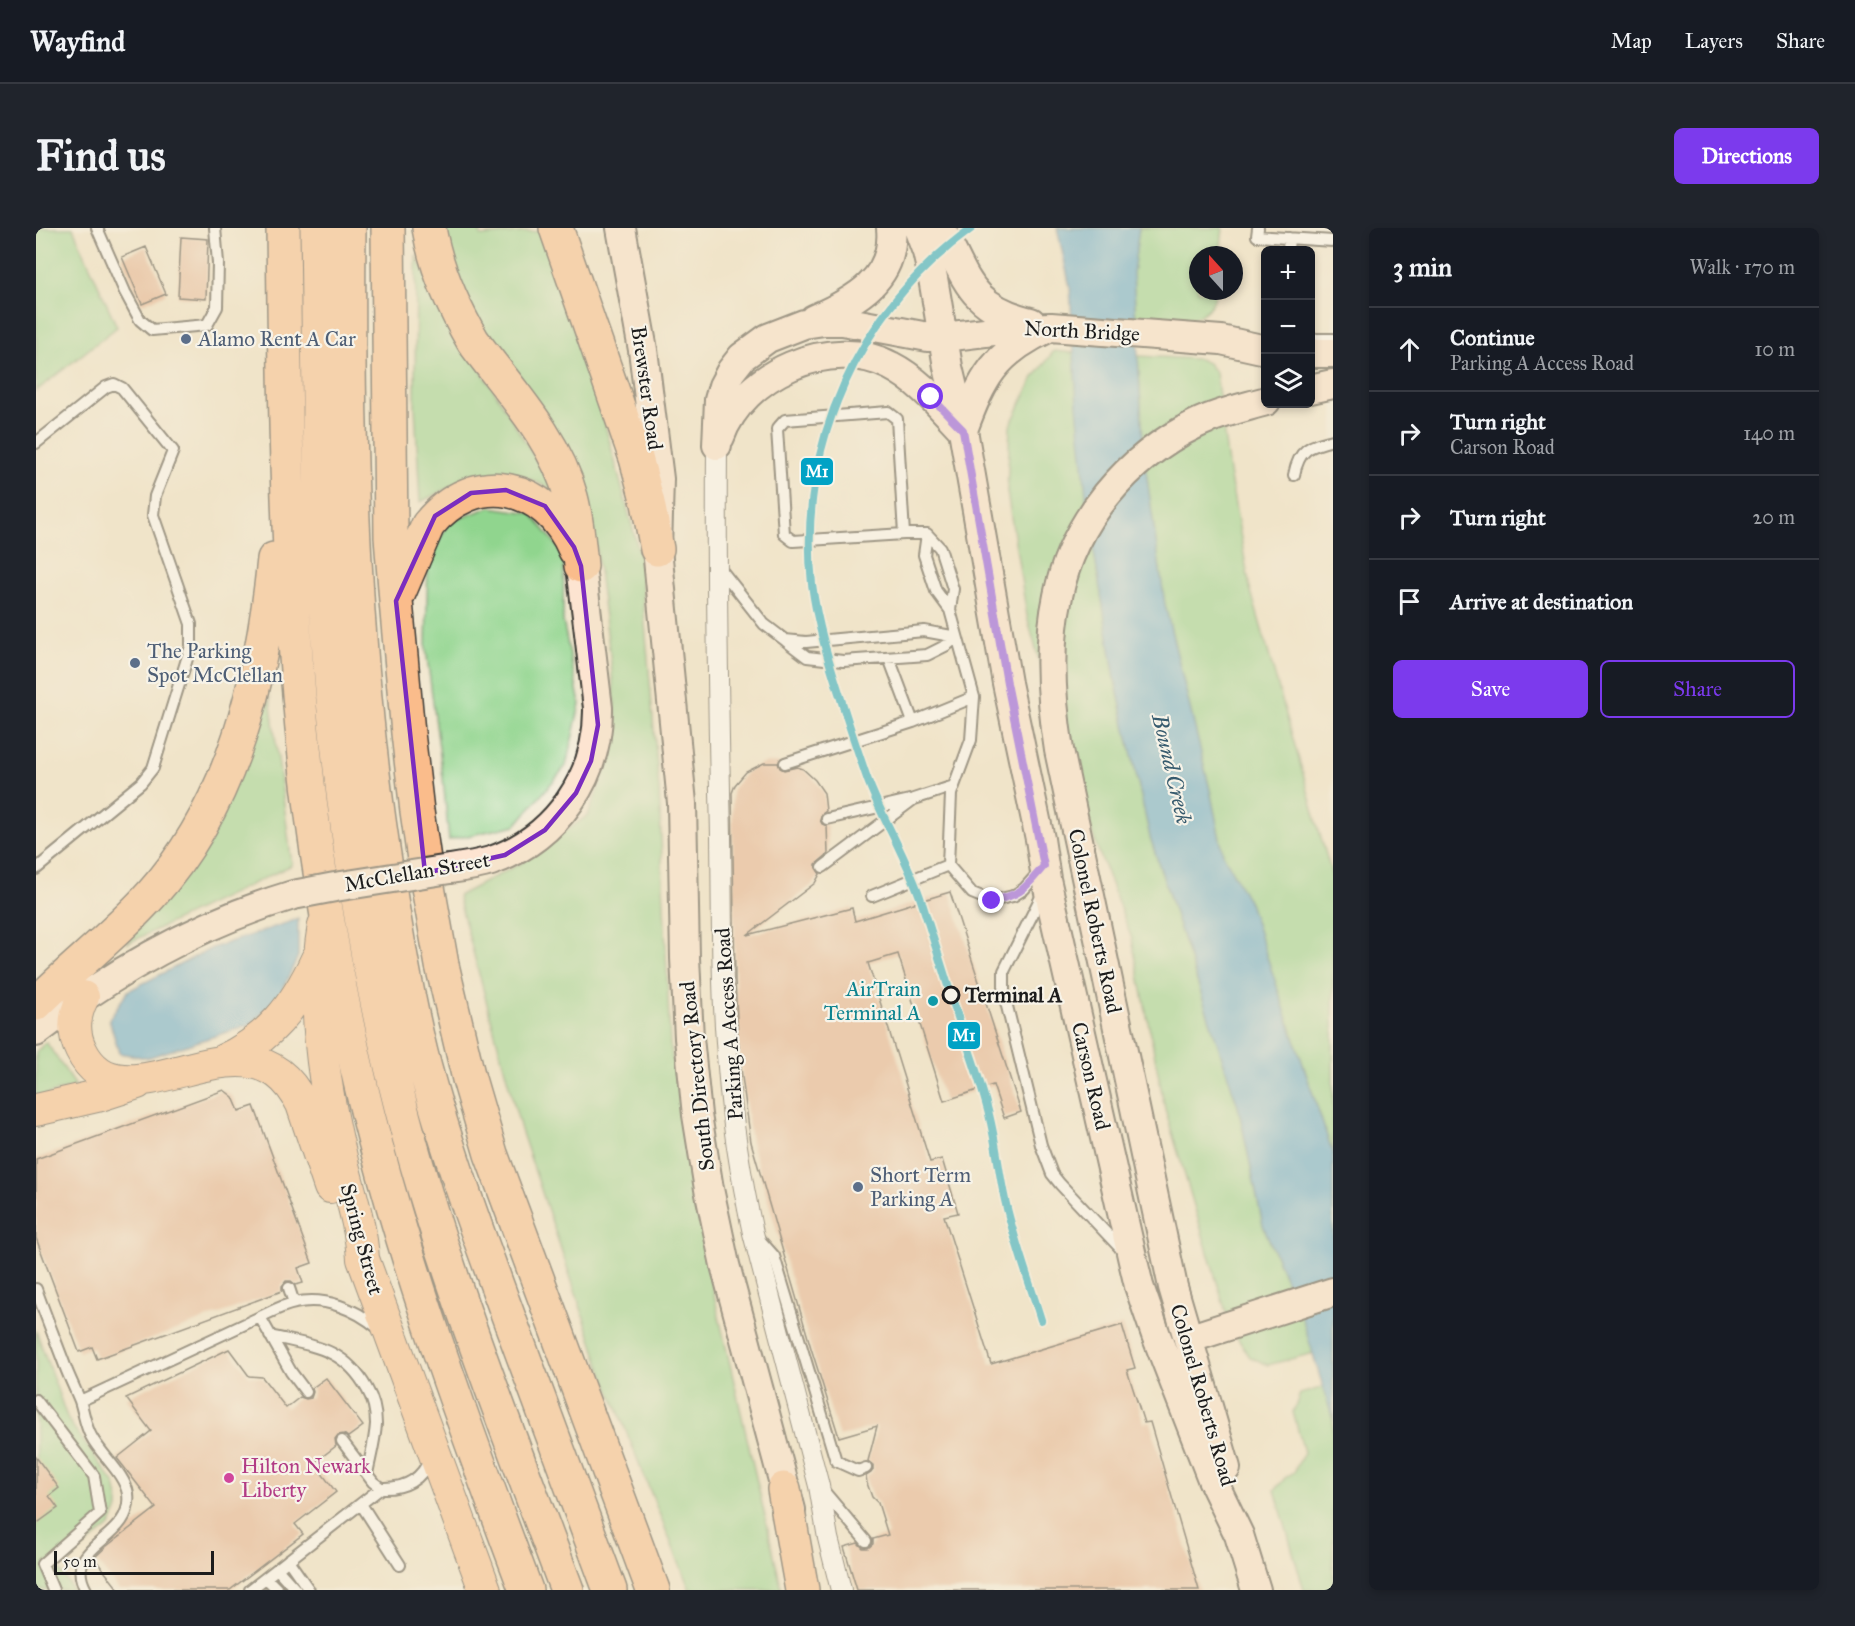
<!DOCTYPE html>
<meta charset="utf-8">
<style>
body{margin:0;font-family:"IM FELL Great Primer",serif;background:#20242c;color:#f1f3f6}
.controls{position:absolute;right:18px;top:18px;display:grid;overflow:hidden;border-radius:9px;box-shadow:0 3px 9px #0003}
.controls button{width:54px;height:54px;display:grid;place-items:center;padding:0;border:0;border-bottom:2px solid #363941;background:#171b24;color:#f1f3f6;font:30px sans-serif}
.compass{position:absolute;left:1153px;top:18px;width:54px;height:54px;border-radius:50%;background:#171b24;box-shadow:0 3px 9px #0003;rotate:339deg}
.scale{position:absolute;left:18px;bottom:15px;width:160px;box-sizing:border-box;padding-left:6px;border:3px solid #1c1c1c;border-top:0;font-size:16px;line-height:21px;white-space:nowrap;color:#1c1c1c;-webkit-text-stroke:4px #f7f3e8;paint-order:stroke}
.stop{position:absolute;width:18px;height:18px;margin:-14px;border:4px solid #7c3aed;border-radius:50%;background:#fff}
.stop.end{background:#7c3aed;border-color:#fff;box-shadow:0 2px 6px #0008}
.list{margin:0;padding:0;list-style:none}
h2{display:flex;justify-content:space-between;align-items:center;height:78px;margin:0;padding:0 24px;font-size:26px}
h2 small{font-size:20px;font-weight:400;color:#9ea1a6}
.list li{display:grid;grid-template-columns:39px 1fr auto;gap:18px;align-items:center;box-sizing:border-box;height:84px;padding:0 24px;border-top:2px solid #363941}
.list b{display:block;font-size:22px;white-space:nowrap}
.list p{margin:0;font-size:20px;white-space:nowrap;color:#9ea1a6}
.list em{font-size:20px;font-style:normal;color:#9ea1a6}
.actions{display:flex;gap:12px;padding:18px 24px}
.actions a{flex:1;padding:14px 0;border:2px solid #7c3aed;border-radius:9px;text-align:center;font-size:21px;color:#7c3aed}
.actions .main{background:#7c3aed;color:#fff}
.icon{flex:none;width:33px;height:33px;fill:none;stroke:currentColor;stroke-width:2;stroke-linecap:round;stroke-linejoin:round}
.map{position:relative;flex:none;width:1297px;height:1362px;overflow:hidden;border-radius:9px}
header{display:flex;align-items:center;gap:36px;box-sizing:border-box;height:84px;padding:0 30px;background:#171b24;border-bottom:2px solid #363941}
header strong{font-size:28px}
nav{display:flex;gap:33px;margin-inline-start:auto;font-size:21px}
.intro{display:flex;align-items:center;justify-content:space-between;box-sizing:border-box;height:144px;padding:0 36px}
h1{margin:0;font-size:42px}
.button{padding:15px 27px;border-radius:9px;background:#7c3aed;color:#fff;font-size:21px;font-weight:700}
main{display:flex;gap:36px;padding:0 36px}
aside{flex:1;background:#171b24;border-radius:9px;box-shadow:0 3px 9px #0003}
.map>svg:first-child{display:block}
.green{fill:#90d58e;stroke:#567855;stroke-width:1.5}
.water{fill:#58a8d2;stroke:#3a6277;stroke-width:1.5}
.building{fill:#e4ad8c}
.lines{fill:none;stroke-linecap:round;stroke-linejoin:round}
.lane-casing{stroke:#3c3a36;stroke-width:14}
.street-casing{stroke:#3c3a36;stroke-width:22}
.secondary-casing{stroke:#3c3a36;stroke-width:32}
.primary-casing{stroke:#3c3a36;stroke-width:34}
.highway-casing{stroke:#3c3a36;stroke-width:36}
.lane{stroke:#fff;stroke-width:10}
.street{stroke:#fff;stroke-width:20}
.secondary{stroke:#fde4d1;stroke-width:28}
.primary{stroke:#fabc8b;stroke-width:32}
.highway{stroke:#fabc8b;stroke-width:33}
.secondary-bridge-casing{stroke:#3c3a36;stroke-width:32;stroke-linecap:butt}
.secondary-bridge{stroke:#fde4d1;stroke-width:28}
.metro-1-casing{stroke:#f7f3e8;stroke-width:12}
.metro-1{stroke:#01a2c5;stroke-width:8}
.route{stroke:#7c3aed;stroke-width:8}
.marked{fill:none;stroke:#7b2cbf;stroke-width:4.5;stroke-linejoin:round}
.service-dot{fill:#5c6f8a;stroke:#f7f3e8;stroke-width:2}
.stop-dot{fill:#f7f3e8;stroke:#1c1c1c;stroke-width:3}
.culture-dot{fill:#0f9aa8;stroke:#f7f3e8;stroke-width:2}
.hotel-dot{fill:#d1479c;stroke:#f7f3e8;stroke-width:2}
.labels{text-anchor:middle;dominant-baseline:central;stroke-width:4.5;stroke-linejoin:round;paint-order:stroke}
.street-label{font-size:21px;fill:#1c1c1c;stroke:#f7f3e8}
.service-label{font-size:21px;fill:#4e5e75;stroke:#f7f3e8;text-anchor:start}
.culture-label{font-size:21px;fill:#0d838f;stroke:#f7f3e8;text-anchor:end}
.stop-label{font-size:21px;font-weight:bold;fill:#1c1c1c;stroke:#f7f3e8;text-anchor:start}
.hotel-label{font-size:21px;fill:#b23c85;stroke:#f7f3e8;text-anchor:start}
.water-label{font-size:22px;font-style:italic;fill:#375b6e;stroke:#f7f3e8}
.line-badge{stroke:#f7f3e8;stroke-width:2}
.badge-label{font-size:16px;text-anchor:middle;font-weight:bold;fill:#fff}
</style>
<header>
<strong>Wayfind</strong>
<nav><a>Map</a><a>Layers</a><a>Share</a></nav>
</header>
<div class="intro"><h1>Find us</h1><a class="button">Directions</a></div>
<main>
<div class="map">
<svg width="1297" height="1362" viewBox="0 0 1297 1362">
<rect width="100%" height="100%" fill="#f7f3e8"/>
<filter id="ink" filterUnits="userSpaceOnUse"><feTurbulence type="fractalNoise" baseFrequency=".0167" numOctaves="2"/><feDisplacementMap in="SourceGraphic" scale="12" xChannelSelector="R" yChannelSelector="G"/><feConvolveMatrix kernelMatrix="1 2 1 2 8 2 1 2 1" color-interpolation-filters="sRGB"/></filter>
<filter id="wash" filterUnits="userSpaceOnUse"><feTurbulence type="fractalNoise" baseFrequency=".008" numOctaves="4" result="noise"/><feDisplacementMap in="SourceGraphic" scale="24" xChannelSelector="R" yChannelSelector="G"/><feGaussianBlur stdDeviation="1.35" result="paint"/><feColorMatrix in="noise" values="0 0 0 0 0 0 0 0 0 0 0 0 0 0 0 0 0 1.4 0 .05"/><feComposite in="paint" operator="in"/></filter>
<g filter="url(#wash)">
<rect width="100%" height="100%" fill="#f0e4c9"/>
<path class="green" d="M0 0H37L81 99 0 163Z
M404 0H443L445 8 505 3 567 189 603 324 623 562 634 816 678 1067 746 1362H654L566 1143 485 902 422 668 487 634 552 587 582 510 575 435 560 320 529 214 434 90Z
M1103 0H1187L1184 27H1162V63H1180C1175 100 1128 94 1100 93L1097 45Z
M380 27 400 71 466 175 518 262 480 245 433 250 384 274 379 178Z
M1018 123 1038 125 1052 287 1079 451 1114 609 1202 878 1227 997 1267 1093 1278 1125 1232 1137 1214 1129 1195 1101 1129 881 1096 711 1061 619 1022 503 991 388 971 264 974 198 997 151Z
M1102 128 1163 131 1172 135 1180 145 1193 244 1214 360 1297 651V926L1213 675 1187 626 1174 562 1129 377 1108 229Z
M454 279 495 285 528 326 527 393 544 476 530 538 480 597 413 612 407 550 390 421 392 330 414 294Z
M234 470 256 637 90 716 170 619Z
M10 814 40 858 0 870V824Z
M0 1102 32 1192 79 1256 82 1270V1281L74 1298 22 1340 37 1362H0Z
M1288 1159 1297 1192V1362H1268L1239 1262 1249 1250 1258 1244 1268 1224 1257 1184 1264 1166Z"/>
<path class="water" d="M1021 0H1103L1097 45 1108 229 1129 377 1174 562 1187 626 1213 675 1297 926V1192L1267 1093 1227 997 1202 878 1114 609 1079 451 1052 287 1041 178 1034 59Z
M262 691V728L246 763 216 796 111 830 83 825 73 791 92 763 176 720Z"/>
<g id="blocks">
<path class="building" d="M145 9 172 11 170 71 142 69Z
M110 19 130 66 106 76 86 29Z
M728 535H742L744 540 748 542 761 539 767 541 779 552 788 565 790 583 786 586 784 592 786 596 791 598 792 626 780 636V640L784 646 779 655 711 707 816 680 819 693 914 664 985 884 968 890 957 857 908 873 862 726 832 735 894 934 906 931 922 985 908 988 955 1136 1086 1097 1099 1140 1091 1142 1108 1195 1114 1194 1163 1362H821L808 1319 822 1315 827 1320H832L837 1316V1311L852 1307 842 1275 836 1269 831 1255 830 1248 835 1245 837 1242V1237L832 1233 841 1198 803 1209 775 1120 715 914 706 849 702 809 699 752 696 565 699 557 710 544Z
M188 862 197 869 203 883 218 878 276 1035 262 1040 267 1055 260 1057 255 1053H250L246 1058V1063L61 1131 56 1119 43 1124 0 1010V931Z
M193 1121 213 1148 226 1149 250 1180 264 1169 270 1171 275 1170 277 1164 276 1160 290 1150 327 1198 312 1209 308 1206 302 1207 299 1211 300 1218 278 1235 300 1264 259 1296 267 1306 194 1362H83L58 1330 71 1318 120 1280 81 1230 115 1203 90 1170Z
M0 1229 23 1260 13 1268 22 1280 0 1296Z"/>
</g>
</g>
<g filter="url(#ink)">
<use href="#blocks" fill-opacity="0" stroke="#3c3a36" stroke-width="1.5"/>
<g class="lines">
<defs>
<path id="lane" d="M61 0 89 64 104 92 116 102 171 97 181 79 182 35 179 0
M1222 0 1221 8 1297 13
M1252 22 1253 10
M1274 111H1297
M0 215 70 159 78 156 86 160 137 223 119 268 117 287 155 396V418L117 540 105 555 0 641
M1258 247C1263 221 1273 218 1297 212
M868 306 861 191 852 184 749 192 741 201 748 306 757 313 868 306H891
M683 339 728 396 749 412 770 414 888 403 921 409
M914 382 900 363 888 327 891 306 904 320 917 361 914 382 938 469 935 512 915 566 912 637 936 665 956 673 977 668 988 661 1004 643
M750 413 771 429 807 433 891 427 911 417 921 409
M853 430 877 494
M749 535 877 494 938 469
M878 571 918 558
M787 639 878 571 791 591
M1007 665 968 743V766L1005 917 1016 946 1024 956 1087 1023
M836 668 912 637
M722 1010 738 1028 800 1233 822 1243 830 1240
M253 1060 258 1075
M0 1061C10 1089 21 1116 31 1143 35 1153 40 1163 44 1173 48 1185 49 1197 55 1208 64 1226 89 1246 92 1266 98 1313 24 1316 50 1362
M234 1108C276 1118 308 1119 331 1161 337 1171 340 1184 340 1196 339 1213 334 1230 331 1246
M270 1164 255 1144 224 1089C235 1084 247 1077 259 1075 288 1068 320 1081 342 1100
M0 1172 58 1248 64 1285 6 1336 17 1362
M44 1173 224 1089
M306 1213 337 1254 345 1260
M786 1261 830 1313
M325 1276 364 1337
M252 1332 273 1362
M241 1341 260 1362
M230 1350 242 1362
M214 1362 345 1260C368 1261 386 1252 394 1230"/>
<path id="street" d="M681 217C680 348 682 478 685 608 686 685 685 762 692 839 696 894 705 950 717 1005L783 1258 792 1310 805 1362"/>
<path id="secondary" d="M585 0 607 122 623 251 621 321 646 575 649 730 653 810 661 887 673 961 689 1037 755 1282
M882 0 891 24 897 50 912 139 927 202 971 455 1004 611 1010 651 1097 1033 1103 1058 1120 1107 1176 1251 1203 1307 1220 1362
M904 0C931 49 932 79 995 94
M778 91C819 73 860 51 855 0
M1274 125H1297
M1274 161 1297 156
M927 202C946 150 959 125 1010 101
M684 209C706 146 795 106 855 138 883 152 906 180 927 202
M681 217 683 172 687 158 695 143 706 129 732 110 768 96 788 93H807L892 109H908L982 100 1015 99 1185 112 1230 122
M414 641C428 639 442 637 455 633 521 610 563 548 562 480L545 338
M0 804C77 744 164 695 257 667
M1152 1111 1297 1064
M1190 1240 1137 1059 1023 522C1015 472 1011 418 1022 368 1037 293 1092 229 1160 196 1182 185 1206 180 1230 173"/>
<path id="primary" d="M288 697C275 771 287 856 305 929 313 963 325 996 327 1031L449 1362
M47 769C38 787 36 804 45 822 88 910 213 767 266 876L294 959
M184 834C233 812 259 779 281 731
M0 882 61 868 101 855"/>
<path id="highway" d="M247 0C249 152 250 304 262 455 271 568 288 683 311 795 351 989 420 1176 490 1362
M281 0C283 122 282 243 289 365 298 521 318 677 353 830 395 1013 466 1187 531 1362
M313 0C311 217 317 438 352 652 361 710 371 768 385 825 409 918 443 1009 476 1098 509 1186 542 1274 574 1362
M352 0 355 309 360 373 372 505 381 583 392 659 406 737 433 851 455 926 617 1362
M393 0C400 41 416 77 437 113 473 162 519 209 535 269 541 291 543 315 545 338
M520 0 600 230 612 275 621 321
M363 365 392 297C439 239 511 255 539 322
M0 776C37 739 80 706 115 667 198 575 226 451 238 331
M748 1261 766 1362"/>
</defs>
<use href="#lane" class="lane-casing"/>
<use href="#street" class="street-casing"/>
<use href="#secondary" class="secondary-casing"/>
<use href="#primary" class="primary-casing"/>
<use href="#highway" class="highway-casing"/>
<use href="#lane" class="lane"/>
<use href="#street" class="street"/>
<use href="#secondary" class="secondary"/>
<use href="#primary" class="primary"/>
<use href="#highway" class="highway"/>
<defs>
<path id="secondary-bridge" d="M257 667 299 659 414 641"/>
</defs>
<use href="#secondary-bridge" class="secondary-bridge-casing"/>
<use href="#secondary-bridge" class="secondary-bridge"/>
<defs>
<path id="metro-1" d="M936 0C823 81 761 218 776 356 781 396 793 434 805 471 813 498 822 524 831 550 847 593 872 632 886 675 897 709 907 743 918 777 929 811 942 845 951 879 960 910 962 941 969 972 978 1013 993 1052 1005 1092"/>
</defs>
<use href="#metro-1" class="metro-1-casing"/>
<use href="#metro-1" class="metro-1"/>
</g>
</g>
<g class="lines" filter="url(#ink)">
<path class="route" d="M895 169 927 202 971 455 1008 638C988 661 987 666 956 673"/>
</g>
<path d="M0 0H1297V1362H0ZM470 262 509 278 538 319 545 338 562 497 555 533 540 565 509 602 469 627 389 645 360 373 399 288 435 265Z" fill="#f0e4c9" fill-opacity=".55" fill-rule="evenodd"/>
<path class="marked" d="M470 262 509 278 538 319 545 338 562 497 555 533 540 565 509 602 469 627 389 645 360 373 399 288 435 265Z"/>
<g class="service-dot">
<circle cx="150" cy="111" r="6"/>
<circle cx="99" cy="435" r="6"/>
<circle cx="822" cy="959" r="6"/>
</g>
<circle class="stop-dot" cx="915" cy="767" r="8"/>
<circle class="culture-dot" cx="897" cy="773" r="6"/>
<circle class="hotel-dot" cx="193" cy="1250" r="6"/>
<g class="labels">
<g class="street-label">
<text transform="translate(1046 103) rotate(3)">North Bridge</text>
<text transform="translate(611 160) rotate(82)">Brewster Road</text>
<text transform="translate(381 644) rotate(-10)">McClellan Street</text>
<text transform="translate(1059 693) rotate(78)">Colonel Roberts Road</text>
<text transform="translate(693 796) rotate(-94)">Parking A Access Road</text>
<text transform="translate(661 848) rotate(-96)">South Directory Road</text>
<text transform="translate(1055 848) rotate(77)">Carson Road</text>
<text transform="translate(326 1011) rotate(75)">Spring Street</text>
<text transform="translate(1167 1167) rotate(74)">Colonel Roberts Road</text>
</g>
<g class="service-label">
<text x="162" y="111">Alamo Rent A Car</text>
<text x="111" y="423">The Parking<tspan x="111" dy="24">Spot McClellan</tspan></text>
<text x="834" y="947">Short Term<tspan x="834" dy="24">Parking A</tspan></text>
</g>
<g class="culture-label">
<text x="885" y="761">AirTrain<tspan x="885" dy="24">Terminal A</tspan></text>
</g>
<g class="stop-label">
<text x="929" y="767">Terminal A</text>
</g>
<g class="hotel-label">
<text x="205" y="1238">Hilton Newark<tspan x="205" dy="24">Liberty</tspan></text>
</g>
<g class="water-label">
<text transform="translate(1136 541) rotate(77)">Bound Creek</text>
</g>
</g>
<g class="line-badge">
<rect x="764" y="229" width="34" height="29" rx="6" fill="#01a2c5"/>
<rect x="911" y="793" width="34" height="29" rx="6" fill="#01a2c5"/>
</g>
<g class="badge-label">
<text x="781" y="249">M1</text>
<text x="928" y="813">M1</text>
</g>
</svg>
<div class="controls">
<button>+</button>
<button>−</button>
<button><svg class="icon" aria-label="layers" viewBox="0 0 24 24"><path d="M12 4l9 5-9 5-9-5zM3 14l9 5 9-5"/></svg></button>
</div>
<svg class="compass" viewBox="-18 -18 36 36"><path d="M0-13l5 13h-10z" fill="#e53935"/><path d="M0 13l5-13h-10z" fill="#9ea1a6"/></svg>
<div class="scale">50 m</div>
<div class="stop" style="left:895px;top:169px"></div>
<div class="stop end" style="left:956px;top:673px"></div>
</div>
<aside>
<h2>3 min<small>Walk · 170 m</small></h2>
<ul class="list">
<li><svg class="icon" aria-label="ahead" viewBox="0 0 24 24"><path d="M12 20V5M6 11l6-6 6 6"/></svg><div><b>Continue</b><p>Parking A Access Road</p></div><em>10 m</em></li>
<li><svg class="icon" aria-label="right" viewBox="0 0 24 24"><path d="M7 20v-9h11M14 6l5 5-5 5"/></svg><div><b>Turn right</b><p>Carson Road</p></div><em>140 m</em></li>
<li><svg class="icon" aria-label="right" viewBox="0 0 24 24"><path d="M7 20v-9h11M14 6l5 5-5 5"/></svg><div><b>Turn right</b></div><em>20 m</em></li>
<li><svg class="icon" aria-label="arrive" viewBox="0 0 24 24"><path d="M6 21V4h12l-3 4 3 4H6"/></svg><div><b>Arrive at destination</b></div></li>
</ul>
<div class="actions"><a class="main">Save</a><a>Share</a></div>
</aside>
</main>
